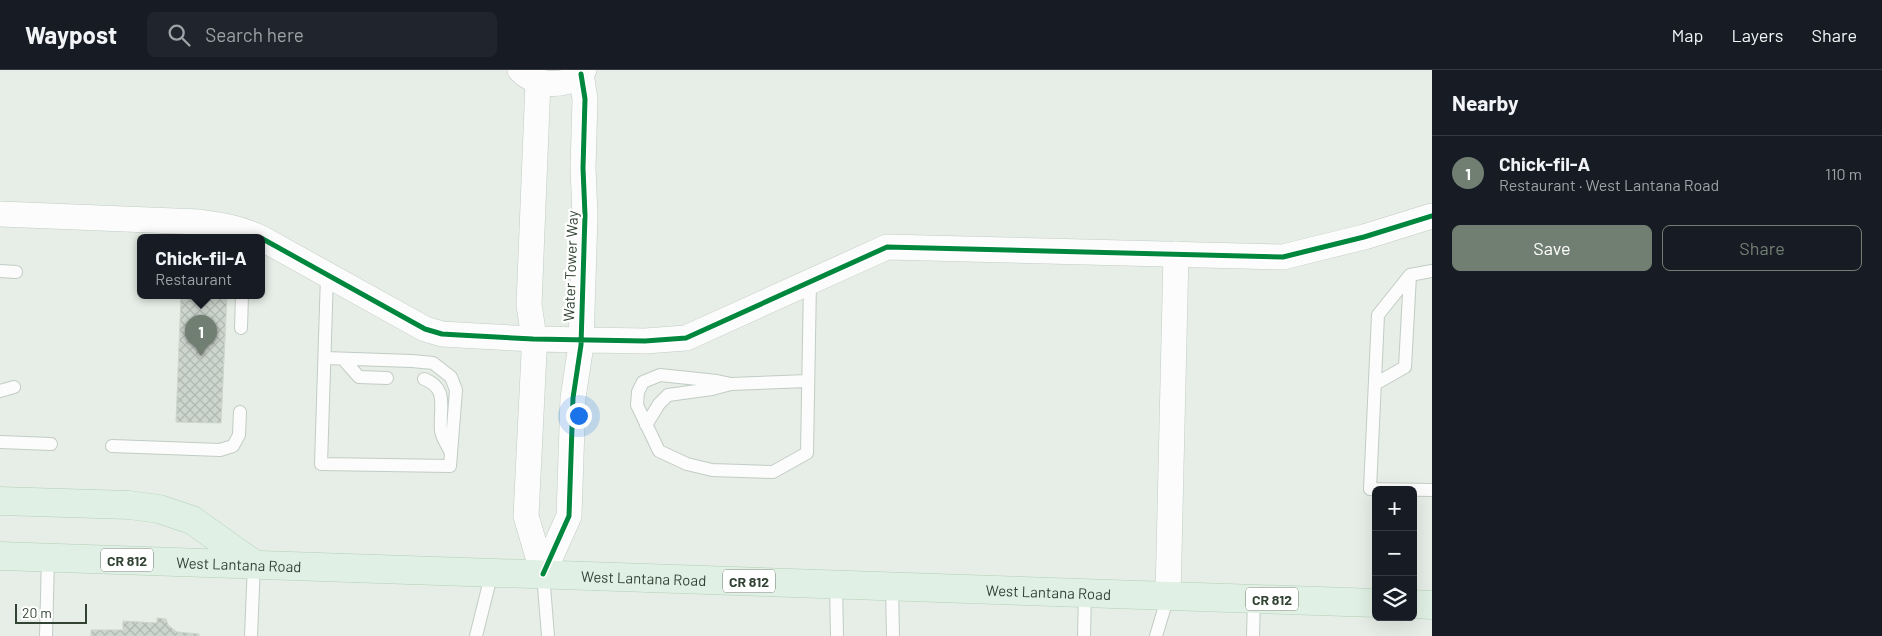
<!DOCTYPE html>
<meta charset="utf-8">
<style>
body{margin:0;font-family:Barlow,sans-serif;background:#20242c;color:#f1f3f6}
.controls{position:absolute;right:15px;bottom:15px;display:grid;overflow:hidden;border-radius:8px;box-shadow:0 5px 20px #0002}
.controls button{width:45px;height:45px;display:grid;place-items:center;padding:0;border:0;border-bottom:1px solid #363941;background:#171b24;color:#f1f3f6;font:25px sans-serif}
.scale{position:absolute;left:15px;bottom:12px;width:72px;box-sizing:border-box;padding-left:5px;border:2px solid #324333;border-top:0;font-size:14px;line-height:18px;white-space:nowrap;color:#324333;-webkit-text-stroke:4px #fff;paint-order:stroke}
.you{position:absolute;left:578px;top:345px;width:18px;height:18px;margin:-12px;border:4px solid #fff;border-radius:50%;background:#1a73e8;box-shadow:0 0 0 8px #1a73e833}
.badge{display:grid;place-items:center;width:32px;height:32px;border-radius:50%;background:#717f72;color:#fff;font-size:16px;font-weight:700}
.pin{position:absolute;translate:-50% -41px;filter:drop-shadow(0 1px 2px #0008)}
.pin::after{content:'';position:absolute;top:26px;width:18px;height:15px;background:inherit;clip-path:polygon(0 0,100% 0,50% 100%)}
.popup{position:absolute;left:137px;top:164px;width:128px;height:65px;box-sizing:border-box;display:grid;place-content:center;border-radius:8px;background:#171b24;filter:drop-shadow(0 1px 4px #0005);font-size:16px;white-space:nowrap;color:#9ea1a6}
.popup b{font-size:19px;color:#f1f3f6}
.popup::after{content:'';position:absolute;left:50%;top:100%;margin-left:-10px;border:10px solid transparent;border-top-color:#171b24}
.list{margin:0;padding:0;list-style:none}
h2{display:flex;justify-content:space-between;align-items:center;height:65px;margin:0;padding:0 20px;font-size:21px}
h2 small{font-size:16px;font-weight:400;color:#9ea1a6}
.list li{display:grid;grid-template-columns:32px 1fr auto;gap:15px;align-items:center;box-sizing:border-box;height:75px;padding:0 20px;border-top:1px solid #363941}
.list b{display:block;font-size:19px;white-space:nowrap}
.list p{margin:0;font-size:16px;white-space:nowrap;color:#9ea1a6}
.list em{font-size:16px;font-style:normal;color:#9ea1a6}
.actions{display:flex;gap:10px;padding:15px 20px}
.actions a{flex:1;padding:11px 0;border:1px solid #717f72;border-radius:8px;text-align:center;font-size:18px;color:#717f72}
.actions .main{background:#717f72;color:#fff}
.icon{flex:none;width:28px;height:28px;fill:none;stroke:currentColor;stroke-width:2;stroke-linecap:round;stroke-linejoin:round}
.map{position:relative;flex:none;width:1432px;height:566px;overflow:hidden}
header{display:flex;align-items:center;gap:30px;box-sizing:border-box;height:70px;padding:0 25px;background:#171b24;border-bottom:1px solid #363941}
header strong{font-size:24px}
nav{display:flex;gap:28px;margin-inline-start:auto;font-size:18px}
.search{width:350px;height:45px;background:#20242c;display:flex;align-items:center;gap:12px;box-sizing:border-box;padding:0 18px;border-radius:8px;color:#9ea1a6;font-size:19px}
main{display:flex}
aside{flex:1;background:#171b24}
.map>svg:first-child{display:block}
.building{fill:url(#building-cross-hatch);stroke:#ccd6cc}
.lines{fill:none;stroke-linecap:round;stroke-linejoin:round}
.lane-casing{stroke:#c2ccc4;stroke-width:14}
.street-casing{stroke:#c2ccc4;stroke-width:26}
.primary-casing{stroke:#b2d1b7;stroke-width:29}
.lane{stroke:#fbfcfb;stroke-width:12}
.street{stroke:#fbfcfb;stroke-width:25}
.primary{stroke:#e1f0e4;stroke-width:28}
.cycleway-casing{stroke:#fff;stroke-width:8}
.cycleway{stroke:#00873e;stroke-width:5}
.labels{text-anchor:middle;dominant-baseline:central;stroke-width:4.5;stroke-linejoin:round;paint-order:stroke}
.shield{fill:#fff;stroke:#707b70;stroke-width:1}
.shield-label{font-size:14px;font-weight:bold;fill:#324333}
.street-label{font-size:15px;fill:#324333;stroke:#fff}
</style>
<header>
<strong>Waypost</strong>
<div class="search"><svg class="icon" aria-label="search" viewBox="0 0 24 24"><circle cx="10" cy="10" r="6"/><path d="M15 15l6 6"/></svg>Search here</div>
<nav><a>Map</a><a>Layers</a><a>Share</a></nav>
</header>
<main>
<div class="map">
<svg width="1432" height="566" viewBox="0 0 1432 566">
<defs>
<pattern id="building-cross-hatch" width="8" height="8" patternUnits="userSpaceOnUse" patternTransform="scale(1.25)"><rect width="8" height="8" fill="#cdd6ce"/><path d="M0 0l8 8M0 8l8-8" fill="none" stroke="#b0b9b1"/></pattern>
</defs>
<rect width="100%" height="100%" fill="#e6eee7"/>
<path class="building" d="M181 225H227L221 353 176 352Z
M157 548 166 549 168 555 177 562 199 564V566H91V560H123V551L157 553Z"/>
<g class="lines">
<defs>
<path id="lane" d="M0 201 16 202
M1432 201 1410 205 1378 245 1370 419 1432 420
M241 258 242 225
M325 288 412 291 433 293 451 307 456 320 450 396 321 394 327 205
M343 289 359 307 387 308
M424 309C449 318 439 338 441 361 442 368 448 376 451 383
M731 314 717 311 660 305 643 312 638 322 637 335 659 381 687 394 712 400 773 402 807 383 810 212
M1375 314 1405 297 1410 205
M0 321 14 317
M646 355 659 334 668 325 712 319 731 314 808 311
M0 372 51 374
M112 376 220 380 233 376 239 365 240 342
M543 504 548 566
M836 514 837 566
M892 516 893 566
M46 566 48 487
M251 566 254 494
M476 566 492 502
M1084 566 1085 523
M1156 566 1168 526
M1253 566 1254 529"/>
<path id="street" d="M520 0C537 17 568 19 584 0
M538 12 529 235 533 261 534 283 526 446 543 504
M0 144 200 152C221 155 239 158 259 167
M261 168 425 259 442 264 459 265 533 269 645 271 686 268 887 177 1283 187 1364 167 1432 146
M543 504 569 446 573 328 581 275 585 145 583 98 585 29 581 4
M1168 526 1176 184"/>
<g id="primary">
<path d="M0 431 129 435 159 439 192 450 254 494"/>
<path id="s1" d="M0 486 1376 533"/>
<path d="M1413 534 1432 535"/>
</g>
</defs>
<use href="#lane" class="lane-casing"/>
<use href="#street" class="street-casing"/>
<use href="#primary" class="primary-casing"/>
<use href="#lane" class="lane"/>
<use href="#street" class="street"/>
<use href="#primary" class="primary"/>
<defs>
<path id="cycleway" d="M261 168 425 259 442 264 459 265 533 269 645 271 686 268 887 177 1283 187 1364 167 1432 146
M543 504 569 446 573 328 581 275 585 145 583 98 585 29 581 4"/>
</defs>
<use href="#cycleway" class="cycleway-casing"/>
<use href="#cycleway" class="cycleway"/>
</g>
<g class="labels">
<g class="shield">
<rect x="101" y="478.5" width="52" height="23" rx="4"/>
<rect x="723" y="499.5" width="52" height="23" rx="4"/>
<rect x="1246" y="517.5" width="52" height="23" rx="4"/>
</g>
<g class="shield-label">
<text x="127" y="490">CR 812</text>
<text x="749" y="511">CR 812</text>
<text x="1272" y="529">CR 812</text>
</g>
<g class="street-label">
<text transform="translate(570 196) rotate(-88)">Water Tower Way</text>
<text stroke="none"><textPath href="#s1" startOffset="239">West Lantana Road</textPath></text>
<text stroke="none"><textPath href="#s1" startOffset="644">West Lantana Road</textPath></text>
<text stroke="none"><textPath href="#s1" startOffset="1049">West Lantana Road</textPath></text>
</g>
</g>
</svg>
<div class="controls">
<button>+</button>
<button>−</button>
<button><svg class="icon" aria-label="layers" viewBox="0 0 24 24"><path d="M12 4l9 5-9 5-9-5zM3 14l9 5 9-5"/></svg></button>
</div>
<div class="scale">20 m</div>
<div class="you"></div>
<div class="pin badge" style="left:201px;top:286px">1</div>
<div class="popup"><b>Chick-fil-A</b>Restaurant</div>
</div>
<aside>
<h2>Nearby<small></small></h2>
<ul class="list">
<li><span class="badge">1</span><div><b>Chick-fil-A</b><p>Restaurant · West Lantana Road</p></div><em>110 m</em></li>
</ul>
<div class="actions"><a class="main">Save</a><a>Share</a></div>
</aside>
</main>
